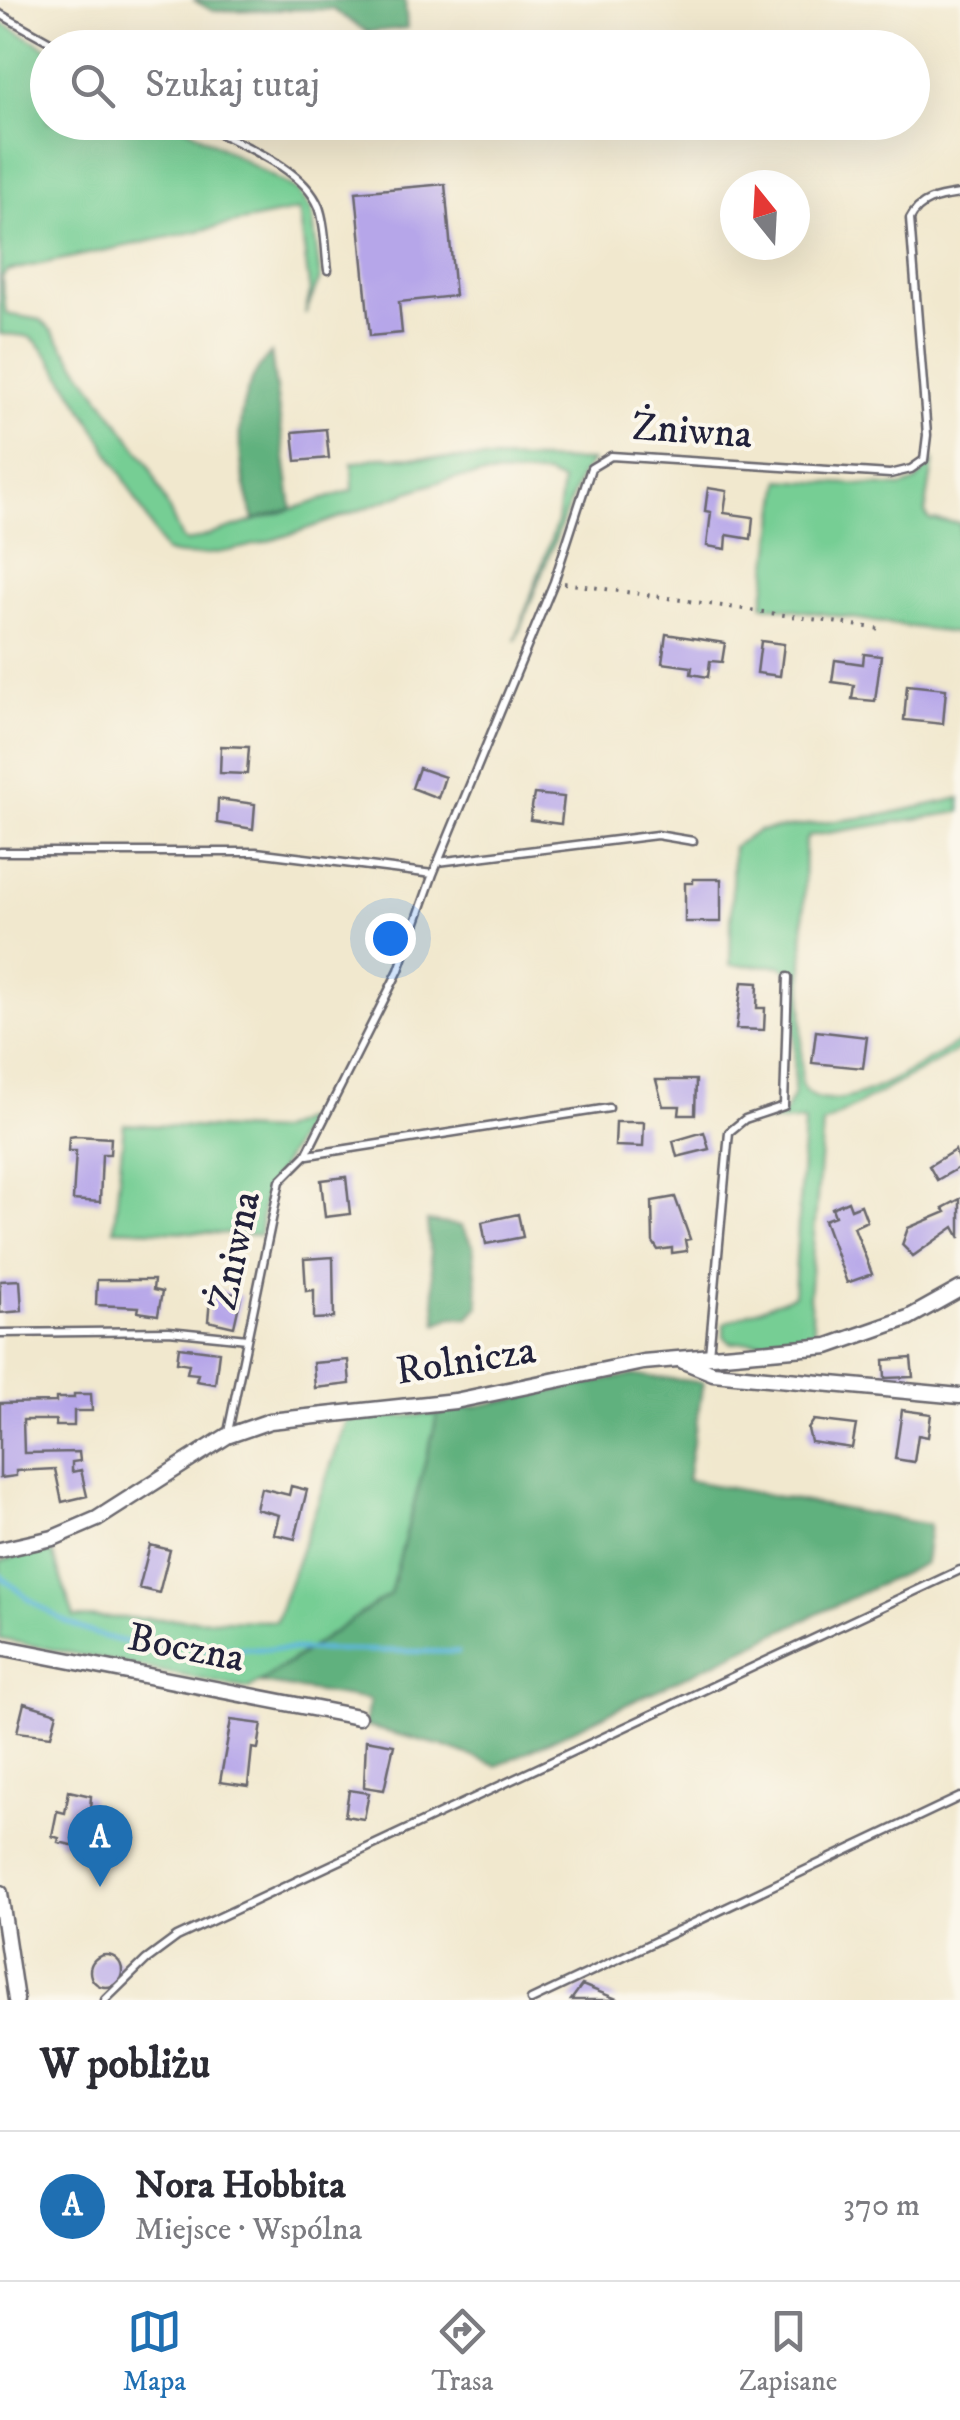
<!DOCTYPE html>
<html lang="pl">
<meta charset="utf-8">
<style>
body{margin:0;font-family:"IM FELL DW Pica",serif;background:#f7f7f7;color:#2b2b33}
.compass{position:absolute;left:720px;top:170px;width:90px;height:90px;border-radius:50%;background:#fff;box-shadow:0 10px 40px #0002;rotate:342deg}
.you{position:absolute;left:390px;top:938px;width:35px;height:35px;margin:-25px;border:8px solid #fff;border-radius:50%;background:#1a73e8;box-shadow:0 0 0 15px #1a73e833}
.badge{display:grid;place-items:center;width:65px;height:65px;border-radius:50%;background:#1f6fb2;color:#fff;font-size:32px;font-weight:700}
.pin{position:absolute;translate:-50% -82px;filter:drop-shadow(0 2px 5px #0008)}
.pin::after{content:'';position:absolute;top:52px;width:35px;height:30px;background:inherit;clip-path:polygon(0 0,100% 0,50% 100%)}
.list{margin:0;padding:0;list-style:none}
h2{display:flex;justify-content:space-between;align-items:center;height:130px;margin:0;padding:0 40px;font-size:42px}
h2 small{font-size:32px;font-weight:400;color:#7c7c81}
.list li{display:grid;grid-template-columns:65px 1fr auto;gap:30px;align-items:center;box-sizing:border-box;height:150px;padding:0 40px;border-top:2px solid #e1e1e2}
.list b{display:block;font-size:38px;white-space:nowrap}
.list p{margin:0;font-size:32px;white-space:nowrap;color:#7c7c81}
.list em{font-size:32px;font-style:normal;color:#7c7c81}
.icon{flex:none;width:55px;height:55px;fill:none;stroke:currentColor;stroke-width:2;stroke-linecap:round;stroke-linejoin:round}
.map{position:relative;flex:none;width:960px;height:2000px;overflow:hidden}
.search{position:absolute;background:#fff;box-shadow:0 10px 40px #0002;left:30px;right:30px;top:30px;height:110px;display:flex;align-items:center;gap:25px;box-sizing:border-box;padding:0 35px;border-radius:55px;color:#7c7c81;font-size:38px}
.sheet{height:280px;background:#fff}
nav{display:flex;justify-content:space-around;align-items:center;box-sizing:border-box;height:140px;border-top:2px solid #e1e1e2;background:#fff;font-size:28px;color:#7c7c81}
nav a{display:grid;justify-items:center;gap:5px}
nav .on{color:#1f6fb2}
.map>svg:first-child{display:block}
.green{fill:#76ce94;stroke:#4c7868;stroke-width:2.5}
.forest{fill:#60b17e;stroke:#416a5c;stroke-width:2.5}
.lines{fill:none;stroke-linecap:round;stroke-linejoin:round}
.stream{stroke:#5eb7db;stroke-width:5}
.building{fill:#b6a6e9}
.service-casing{stroke:#6a676e;stroke-width:11}
.minor-casing{stroke:#6a676e;stroke-width:19}
.path{stroke:#6a676e;stroke-width:4;stroke-dasharray:2.5 8;stroke-linecap:butt}
.service{stroke:#fff;stroke-width:6}
.minor{stroke:#fff;stroke-width:14}
.labels{text-anchor:middle;dominant-baseline:central;stroke-width:8;stroke-linejoin:round;paint-order:stroke}
.street-label{font-size:40px;fill:#22223b;stroke:#fbf7ec}
</style>
<div class="map">
<svg width="960" height="2000" viewBox="0 0 960 2000">
<rect width="100%" height="100%" fill="#fbf7ec"/>
<filter id="ink" filterUnits="userSpaceOnUse"><feTurbulence type="fractalNoise" baseFrequency=".01" numOctaves="2"/><feDisplacementMap in="SourceGraphic" scale="20" xChannelSelector="R" yChannelSelector="G"/><feConvolveMatrix kernelMatrix="1 2 1 2 8 2 1 2 1" color-interpolation-filters="sRGB"/></filter>
<filter id="wash" filterUnits="userSpaceOnUse"><feTurbulence type="fractalNoise" baseFrequency=".0048" numOctaves="4" result="noise"/><feDisplacementMap in="SourceGraphic" scale="40" xChannelSelector="R" yChannelSelector="G"/><feGaussianBlur stdDeviation="2.25" result="paint"/><feColorMatrix in="noise" values="0 0 0 0 0 0 0 0 0 0 0 0 0 0 0 0 0 1.4 0 .05"/><feComposite in="paint" operator="in"/></filter>
<g filter="url(#wash)">
<rect width="100%" height="100%" fill="#f1e8ce"/>
<path class="green" d="M0 22 47 48 48 122 178 123 298 191 312 211 320 278 305 314 310 293 299 210 7 271 2 277 6 314 41 320 52 331 148 463 182 539 187 542 353 490 352 463 381 457 592 461 580 477 515 641 557 522 562 482 547 475C513 474 473 473 439 482 380 499 217 574 164 551 149 521 52 347 31 338 23 334 9 335 0 334Z
M934 459 925 513 930 520 960 523V634L763 605 781 480 901 487 916 482Z
M960 798V812L809 836 805 842 801 1083C824 1133 928 1059 960 1041V1049L823 1124 809 1298 815 1335 807 1340 731 1343 724 1337V1323L794 1295 804 1121 759 1122 784 1114 794 1094 795 975 780 966 730 965 733 847 758 831 883 815Z
M309 1117 264 1197 260 1235 114 1229 124 1124 278 1131Z
M438 1414 390 1594 249 1689 0 1639V1562L26 1553 52 1552 74 1617 276 1621 347 1420Z"/>
<path class="forest" d="M193 0H405L407 28 367 32 332 9 213 11Z
M271 353 292 509 254 520C237 463 227 399 271 353Z
M427 1221 461 1226 473 1245 479 1306 468 1318 452 1317 437 1324Z
M631 1375 703 1382 687 1480 930 1525 925 1563 497 1766 443 1746 364 1726 370 1700 260 1683 390 1594 438 1414Z"/>
<g class="lines">
<path class="stream" d="M0 1575C44 1616 98 1644 158 1645
M203 1648 458 1652"/>
</g>
<g id="blocks">
<path class="building" d="M445 184 455 296 399 302 402 333 370 336 356 192Z
M326 429 329 458 296 461 293 432Z
M708 488 727 491 724 513 753 517 751 539 727 535 726 549 707 546 711 512 705 511Z
M666 634 725 643 722 662 710 661 708 677 691 674 692 667 662 663Z
M761 641 784 644 780 676 757 673Z
M864 654 881 656 875 701 852 699 854 685 832 682 835 660 863 664Z
M907 685 946 689 943 724 904 720Z
M221 746 249 747 247 774 220 773Z
M419 768 445 777 438 798 412 788Z
M534 794 564 797 561 824 530 820Z
M218 799 255 804 253 829 217 823Z
M693 879H721V922H685V883H693Z
M742 982 758 983 757 1008H765L764 1030 736 1029Z
M816 1031 867 1037 863 1068 812 1063Z
M656 1080H696L695 1115H679L680 1106H663Z
M616 1122H644L643 1147 615 1146Z
M704 1132 709 1149 677 1157 673 1141Z
M76 1136 111 1138 110 1154H102L100 1202 73 1200 76 1151H68L69 1137Z
M955 1150 960 1167 937 1180 929 1166Z
M346 1177 350 1214 325 1217 321 1180Z
M675 1197 690 1239 685 1240 687 1251 672 1253V1248L658 1250 653 1242 652 1201Z
M960 1199V1238L954 1227 913 1256 902 1245 908 1228 946 1212 943 1208Z
M848 1201 851 1209 861 1205 867 1221 854 1227 872 1274 847 1283 824 1220 835 1216 832 1208Z
M518 1214 523 1237 486 1244 482 1222Z
M333 1257 334 1318 314 1319V1290L306 1291 304 1259Z
M20 1280 22 1311 0 1313V1281Z
M97 1280H154L153 1290 162 1292 158 1315 138 1312 139 1307 96 1305Z
M211 1288 241 1296 234 1327 208 1321Z
M179 1347 219 1352 215 1384 196 1381 198 1374 187 1373 189 1364 177 1362Z
M911 1358 913 1377 885 1378 884 1360Z
M348 1360 350 1384 315 1388 313 1363Z
M74 1394H91L92 1411H74V1426H56V1420H23L24 1453 79 1452 80 1461 72 1462V1472L81 1470 87 1496 62 1502 55 1469 16 1471V1476L0 1478V1403L56 1402V1398H74Z
M902 1410 931 1414 928 1437 918 1435 914 1462 895 1459Z
M814 1420 856 1425 852 1448 811 1442 808 1429Z
M291 1486 307 1490 295 1539 274 1534 279 1515 256 1509 261 1488 289 1495Z
M150 1545 170 1550 159 1593 139 1588Z
M24 1703 57 1713 51 1736 17 1732Z
M231 1720 262 1724 258 1749 252 1748 248 1786 220 1782Z
M366 1740 394 1745 384 1790 364 1787Z
M349 1790 369 1793 364 1819 345 1816Z
M69 1791 91 1796 88 1837 95 1850 58 1842 59 1838 52 1836 57 1811 65 1813Z
M90 1971a16 16 0 1 1 32 0a16 16 0 1 1-32 0Z
M582 1985 617 1999V2000H571Z"/>
</g>
</g>
<g filter="url(#ink)">
<use href="#blocks" fill-opacity="0" stroke="#6a676e" stroke-width="2.5"/>
<g class="lines">
<defs>
<path id="service" d="M0 14 61 48
M197 122C235 143 302 165 319 207 326 226 325 250 328 270
M0 852H256L433 874
M438 862 657 835 693 841
M308 1155 609 1108
M0 1333 169 1331 247 1339
M709 1355 729 1132 745 1119 784 1106 788 977
M228 1432 280 1181 306 1155 399 970 433 874 554 582 591 468 611 456 890 474 911 469 924 460 927 435 910 219C920 199 939 197 960 194
M105 2000 146 1960 177 1937 960 1570
M531 2000 960 1797"/>
<path id="minor" d="M683 1361 713 1373 960 1396
M0 1550 53 1538 97 1519 227 1436 270 1421 455 1401 643 1362 828 1346 908 1318 960 1289
M0 1647 358 1717
M0 1893 16 2000"/>
</defs>
<use href="#service" class="service-casing"/>
<use href="#minor" class="minor-casing"/>
<path class="path" d="M564 583 881 629"/>
<use href="#service" class="service"/>
<use href="#minor" class="minor"/>
</g>
</g>
<g class="labels">
<g class="street-label">
<text transform="translate(692 432) rotate(4)">Żniwna</text>
<text transform="translate(236 1251) rotate(-78)">Żniwna</text>
<text transform="translate(466 1362) rotate(-9)">Rolnicza</text>
<text transform="translate(186 1649) rotate(11)">Boczna</text>
</g>
</g>
</svg>
<svg class="compass" viewBox="-18 -18 36 36"><path d="M0-13l5 13h-10z" fill="#e53935"/><path d="M0 13l5-13h-10z" fill="#7c7c81"/></svg>
<div class="you"></div>
<div class="pin badge" style="left:100px;top:1887px">A</div>
<div class="search"><svg class="icon" aria-label="search" viewBox="0 0 24 24"><circle cx="10" cy="10" r="6"/><path d="M15 15l6 6"/></svg>Szukaj tutaj</div>
</div>
<section class="sheet">
<h2>W pobliżu<small></small></h2>
<ul class="list">
<li><span class="badge">A</span><div><b>Nora Hobbita</b><p>Miejsce · Wspólna</p></div><em>370 m</em></li>
</ul>
</section>
<nav>
<a class="on"><svg class="icon" aria-label="map" viewBox="0 0 24 24"><path d="M3 6l6-2 6 2 6-2v14l-6 2-6-2-6 2zM9 4v14M15 6v14"/></svg>Mapa</a>
<a><svg class="icon" aria-label="directions" viewBox="0 0 24 24"><path d="M12 3l9 9-9 9-9-9zM9 14v-3h6M13 9l2 2-2 2"/></svg>Trasa</a>
<a><svg class="icon" aria-label="saved" viewBox="0 0 24 24"><path d="M7 4h10v16l-5-4-5 4z"/></svg>Zapisane</a>
</nav>
